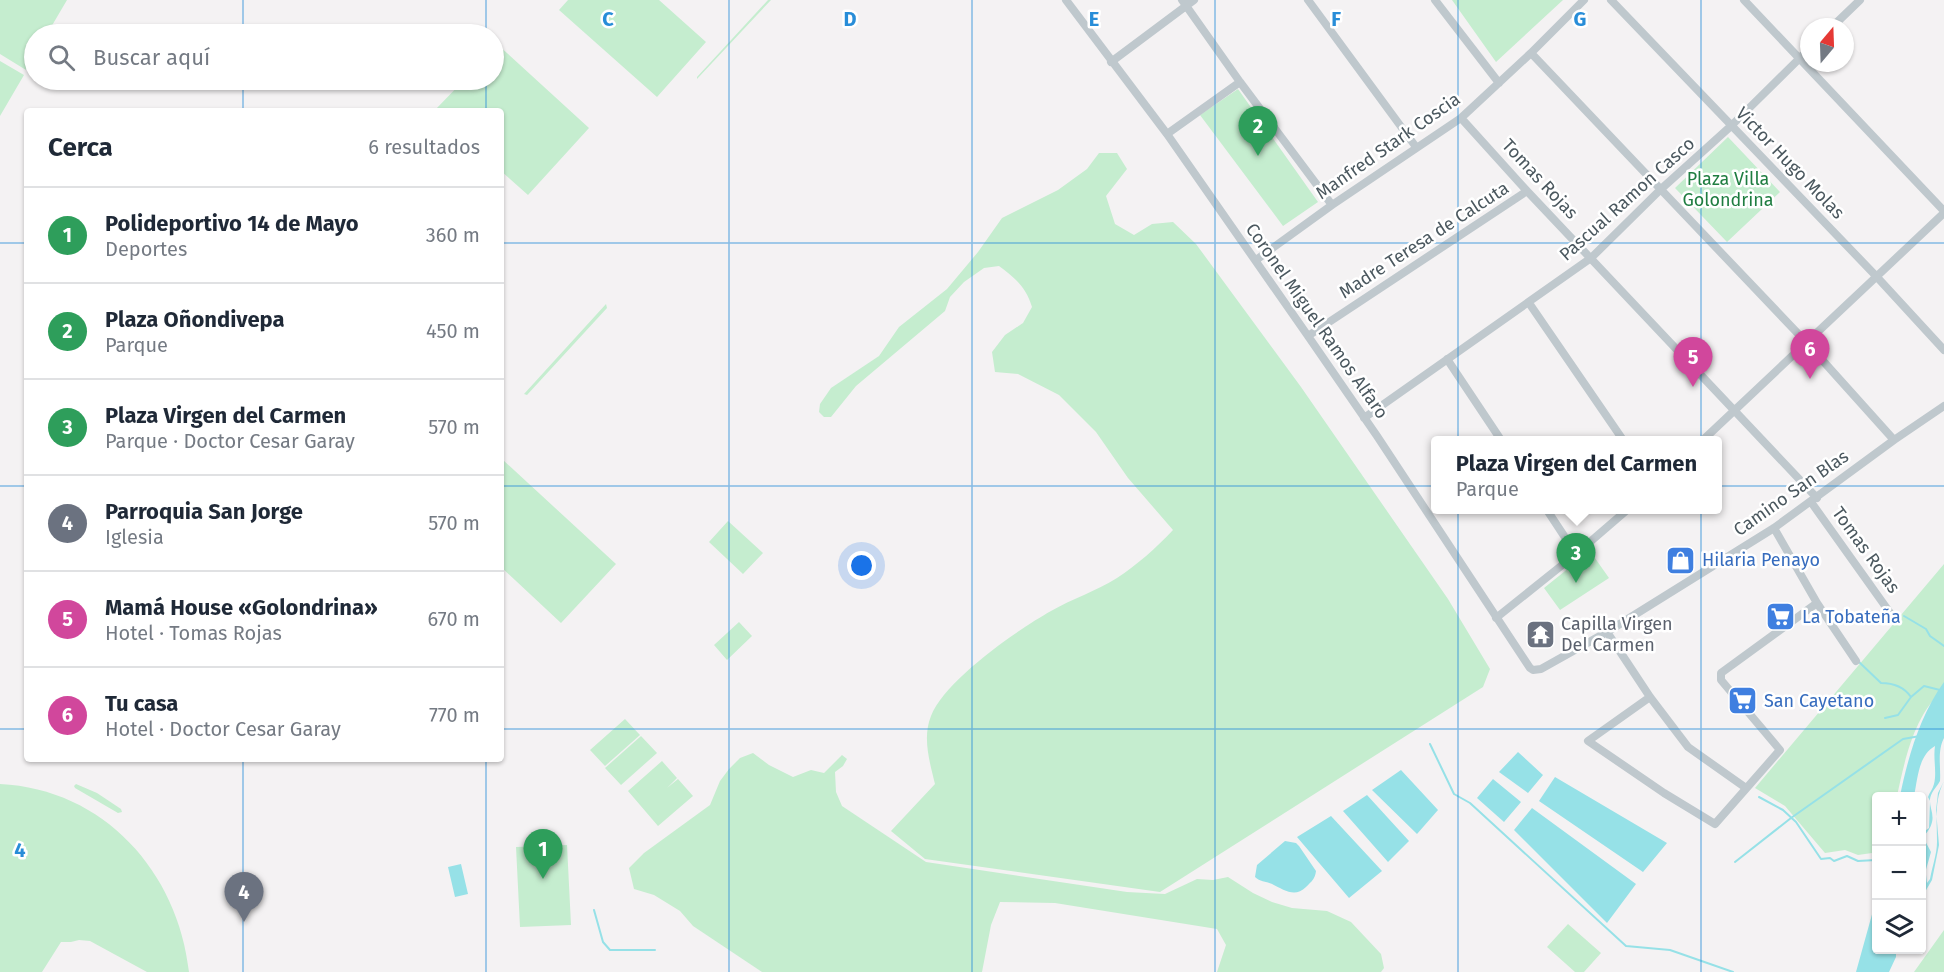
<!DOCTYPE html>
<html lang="es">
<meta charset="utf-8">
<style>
body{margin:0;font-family:"Fira Sans",sans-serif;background:#f2f2f3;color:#1f2937}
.controls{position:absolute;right:18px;bottom:18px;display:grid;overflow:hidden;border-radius:6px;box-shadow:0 2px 4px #0004}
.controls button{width:54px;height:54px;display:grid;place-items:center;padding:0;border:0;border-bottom:2px solid #e0e1e3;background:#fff;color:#1f2937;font:30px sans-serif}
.compass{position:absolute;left:1800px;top:18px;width:54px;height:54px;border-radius:50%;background:#fff;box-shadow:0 2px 4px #0004;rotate:19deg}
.you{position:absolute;left:862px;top:566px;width:21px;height:21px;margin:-15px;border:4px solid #fff;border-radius:50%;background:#1a73e8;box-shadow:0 0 0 9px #1a73e833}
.badge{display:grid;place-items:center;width:39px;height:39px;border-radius:50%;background:#288dd8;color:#fff;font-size:20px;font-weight:700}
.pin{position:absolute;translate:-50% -50px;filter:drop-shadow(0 2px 3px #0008)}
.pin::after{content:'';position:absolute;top:32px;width:21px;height:18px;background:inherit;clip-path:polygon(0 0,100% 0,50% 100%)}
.popup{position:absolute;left:1431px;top:436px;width:291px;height:78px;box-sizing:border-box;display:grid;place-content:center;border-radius:6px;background:#fff;filter:drop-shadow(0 2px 4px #0005);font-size:20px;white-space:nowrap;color:#747a83}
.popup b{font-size:22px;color:#1f2937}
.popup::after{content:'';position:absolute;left:50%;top:100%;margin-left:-12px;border:12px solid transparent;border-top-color:#fff}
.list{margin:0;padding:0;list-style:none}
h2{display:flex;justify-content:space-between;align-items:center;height:78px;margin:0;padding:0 24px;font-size:26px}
h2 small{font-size:20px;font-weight:400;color:#747a83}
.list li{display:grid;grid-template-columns:39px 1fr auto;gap:18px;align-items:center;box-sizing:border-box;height:96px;padding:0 24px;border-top:2px solid #e0e1e3}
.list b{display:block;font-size:22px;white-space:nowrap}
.list p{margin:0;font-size:20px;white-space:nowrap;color:#747a83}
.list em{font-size:20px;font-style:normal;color:#747a83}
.icon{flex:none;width:33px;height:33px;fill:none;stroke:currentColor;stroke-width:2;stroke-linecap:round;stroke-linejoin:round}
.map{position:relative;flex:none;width:1944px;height:972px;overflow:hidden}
.search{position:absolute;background:#fff;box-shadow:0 2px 4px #0004;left:24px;top:24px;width:480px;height:66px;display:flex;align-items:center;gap:15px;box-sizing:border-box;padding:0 21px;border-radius:33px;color:#747a83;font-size:22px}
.panel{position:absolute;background:#fff;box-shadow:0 2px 4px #0004;left:24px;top:108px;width:480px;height:654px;border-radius:6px}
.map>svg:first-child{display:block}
.green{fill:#c5edcf}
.water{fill:#96e1e7}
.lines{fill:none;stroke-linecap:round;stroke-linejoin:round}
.stream{stroke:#96e1e7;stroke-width:2}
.street{stroke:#bfc8cd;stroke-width:8}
.grid{fill:none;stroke:#288dd8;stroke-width:1.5;stroke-opacity:0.55}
.labels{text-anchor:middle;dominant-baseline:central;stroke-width:5;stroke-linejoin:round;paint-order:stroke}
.street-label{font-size:18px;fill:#4b585f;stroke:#fff}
.park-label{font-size:18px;fill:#1f7d41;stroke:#fff}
.shop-label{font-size:18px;fill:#366cbe;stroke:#fff;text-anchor:start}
.worship-label{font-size:18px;fill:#5b616d;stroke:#fff;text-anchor:start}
.grid-label{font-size:20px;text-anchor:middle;font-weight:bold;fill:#288dd8;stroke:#fff;stroke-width:5;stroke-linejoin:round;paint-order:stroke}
</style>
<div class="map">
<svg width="1944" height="972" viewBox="0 0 1944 972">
<rect width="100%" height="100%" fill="#f4f2f3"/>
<path class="green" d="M0 0H67L47 34H34V56L26 70 0 54Z
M568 0H659L706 42 657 97 559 10Z
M768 0H771L697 79V77Z
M1452 0H1563L1496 62Z
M497 44 589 128 528 195 501 171V111L435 110 464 80H494V47Z
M0 61 24 75 0 116Z
M1238 89 1318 202 1283 226 1200 115Z
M1728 137 1780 192 1727 242 1675 188Z
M1099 153H1117L1127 169 1106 196 1115 224 1134 235 1152 224 1173 222 1196 244 1301 387 1448 599 1490 669 1483 687 1160 892 925 859 891 831 935 784C930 763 922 738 931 716 945 680 1017 630 1051 611 1072 599 1096 591 1117 578 1137 565 1156 548 1173 530L1128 478 1096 432 1059 395 1018 374 995 372 992 352 1005 335 1023 323 1032 307C1026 287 1015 278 999 266L984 268 964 282 950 297 945 311 856 386 831 417H824L819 412 820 404 831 388 879 356 899 327 947 289 978 252 1002 218 1058 190 1087 169Z
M606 304 607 308 527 395 524 394Z
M503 460 616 564 561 623 501 567Z
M728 521 763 553 743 574 709 542Z
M1590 551 1609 578 1560 610 1544 588Z
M1944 564V689C1914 715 1905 759 1897 796H1876V855L1872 853 1858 855 1845 850 1825 853 1785 806 1755 788Z
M739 622 752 636 727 660 714 645Z
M625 719 640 735 605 766 590 750Z
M641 736 657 753 621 785 605 768Z
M753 753 769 765 793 777 811 770 824 773 842 755 847 759 843 766 835 772 836 792 842 806 926 862 1127 892 1165 894 1197 879 1213 880 1228 877 1253 893 1272 902 1292 908 1327 911 1351 922 1381 954 1384 968 1381 972H1217L1226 945 1217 929 1055 903 1000 902 991 925 982 972H762L693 926 680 911 654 895 634 889 629 868 644 853 710 805 720 781 729 769 740 758Z
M662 761 677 778 667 788 678 779 693 796 658 826 628 791Z
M0 784C104 789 178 872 189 972H147L90 941 79 940 71 942H61L42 972H0Z
M76 784 97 793 121 809 122 812 118 813 75 788 74 786Z
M567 845 571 925 520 927 516 847Z
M1568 924 1601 953 1584 972H1575L1547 947Z
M1944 930V972H1914Z"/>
<path class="water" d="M1944 682V738C1937 751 1941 767 1940 781 1938 785 1934 789 1932 793 1924 808 1943 816 1923 837L1931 852 1925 873 1924 867 1922 870V833L1929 828 1930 801 1928 797C1929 793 1933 789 1934 784 1937 772 1933 759 1935 746 1918 756 1918 778 1914 796H1900C1908 757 1920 715 1944 682Z
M1518 752 1543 775 1528 793 1499 772Z
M1401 770 1438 810 1417 834 1372 790Z
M1555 777 1667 843 1643 872 1539 801Z
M1493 779 1521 802 1504 822 1477 798Z
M1944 781 1938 793 1936 810 1939 845 1932 880 1922 897V879L1926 875 1927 883 1930 879C1932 867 1937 854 1937 842 1937 820 1934 801 1944 781Z
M1367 795 1409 841 1388 862 1343 811Z
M1532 808 1636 884 1607 923 1514 830Z
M1331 816 1382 871 1349 898 1297 837Z
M1285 841 1296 843 1299 846 1316 871C1315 879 1312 881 1306 887 1295 898 1284 890 1272 884 1265 881 1260 882 1255 877L1257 865Z
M461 864 468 894 455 897 448 867Z
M1876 900V950H1896V957L1889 972H1856Z"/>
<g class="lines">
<path class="stream" d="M1904 616 1926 629 1930 636 1944 646
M1859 662 1881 683C1893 683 1904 687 1911 697L1924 686 1944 691
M1885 718 1898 715 1911 697
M1430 744 1454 794 1470 803 1626 946 1670 950 1733 972
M1759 797 1783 810 1796 822 1821 859 1830 858 1834 861 1847 856 1858 861 1876 860
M1735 862 1791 818 1903 739 1920 736
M594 910 603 942 610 950H655"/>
<path class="street" d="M1066 0 1167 134 1308 336 1377 436 1530 668 1533 670 1541 669 1607 632 1774 528 1894 440 1944 406
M1182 0 1240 82 1332 205
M1308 0 1416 147
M1435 0 1499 83
M1611 0 1876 276 1944 350
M1744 0 1944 211
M1832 27 1860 0
M1531 53 1806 342 1894 440
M1111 62 1194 0
M1461 118 1527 191 1817 498
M1167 134 1240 82
M1256 260 1332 205 1461 118 1531 53 1584 0
M1529 303 1623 440
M1308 336 1527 191
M1447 359 1501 440
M1364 418 1591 258 1660 190 1731 126 1809 49
M1703 440 1944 213
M1811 502 1893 617
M1547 510 1576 554
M1774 528 1817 603 1856 661
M1496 618 1576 554 1627 510
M1607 632 1650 697 1688 747 1746 788
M1650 697 1588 741 1664 793 1715 824 1780 750 1721 680V673L1817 603"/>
</g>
<path class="grid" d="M243 0V34M486 0V34M729 0V972M972 0V972M1215 0V972M1458 0V972M1701 0V972M243 80V111M486 80V111M0 243H27M501 243H1944M0 486H27M501 486H1944M0 729H27M501 729H1944M243 759V972M486 759V972"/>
<defs>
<symbol id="shop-square" viewBox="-11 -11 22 22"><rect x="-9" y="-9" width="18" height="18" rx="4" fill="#3f7fe0" stroke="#fff"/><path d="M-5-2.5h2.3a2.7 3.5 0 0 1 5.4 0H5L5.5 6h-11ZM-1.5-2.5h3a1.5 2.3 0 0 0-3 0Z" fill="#fff"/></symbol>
<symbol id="supermarket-square" viewBox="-11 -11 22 22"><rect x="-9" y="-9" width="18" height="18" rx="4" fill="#3f7fe0" stroke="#fff"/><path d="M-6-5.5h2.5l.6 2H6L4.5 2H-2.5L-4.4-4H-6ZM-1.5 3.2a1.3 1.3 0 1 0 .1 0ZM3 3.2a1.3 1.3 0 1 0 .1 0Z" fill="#fff"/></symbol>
<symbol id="temple-square" viewBox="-11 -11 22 22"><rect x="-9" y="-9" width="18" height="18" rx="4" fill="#6b7280" stroke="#fff"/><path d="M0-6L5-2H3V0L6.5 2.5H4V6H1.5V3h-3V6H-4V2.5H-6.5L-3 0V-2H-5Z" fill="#fff"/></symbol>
</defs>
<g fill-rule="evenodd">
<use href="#shop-square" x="1664" y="544" width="33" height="33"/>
<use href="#supermarket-square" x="1764" y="600" width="33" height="33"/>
<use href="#temple-square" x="1524" y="618" width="33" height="33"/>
<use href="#supermarket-square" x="1726" y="684" width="33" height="33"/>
</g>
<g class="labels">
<g class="street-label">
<text transform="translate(1388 146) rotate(-35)">Manfred Stark Coscia</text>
<text transform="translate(1790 163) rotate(46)">Victor Hugo Molas</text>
<text transform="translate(1540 179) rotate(47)">Tomas Rojas</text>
<text transform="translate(1627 199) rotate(-42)">Pascual Ramon Casco</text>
<text transform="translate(1424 240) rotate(-33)">Madre Teresa de Calcuta</text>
<text transform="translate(1317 321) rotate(55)">Coronel Miguel Ramos Alfaro</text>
<text transform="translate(1791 493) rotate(-35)">Camino San Blas</text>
<text transform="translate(1866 550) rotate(54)">Tomas Rojas</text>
</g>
<g class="park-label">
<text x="1728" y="179">Plaza Villa<tspan x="1728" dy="21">Golondrina</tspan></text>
</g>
<g class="shop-label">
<text x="1702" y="560">Hilaria Penayo</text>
<text x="1802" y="617">La Tobateña</text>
<text x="1764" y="701">San Cayetano</text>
</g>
<g class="worship-label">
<text x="1561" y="624">Capilla Virgen<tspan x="1561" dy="21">Del Carmen</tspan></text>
</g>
</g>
<g class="grid-label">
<text x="608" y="26">C</text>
<text x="850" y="26">D</text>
<text x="1094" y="26">E</text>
<text x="1336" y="26">F</text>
<text x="1580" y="26">G</text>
<text x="20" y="857">4</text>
</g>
</svg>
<div class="controls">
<button>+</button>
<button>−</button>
<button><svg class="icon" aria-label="layers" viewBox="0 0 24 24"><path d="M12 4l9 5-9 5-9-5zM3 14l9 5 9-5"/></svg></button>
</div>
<svg class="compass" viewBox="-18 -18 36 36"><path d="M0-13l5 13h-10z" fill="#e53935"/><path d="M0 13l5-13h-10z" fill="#747a83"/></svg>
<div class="you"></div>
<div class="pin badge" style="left:543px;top:879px;background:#2e9e5b">1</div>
<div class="pin badge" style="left:1258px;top:156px;background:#2e9e5b">2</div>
<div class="pin badge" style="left:1576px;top:583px;background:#2e9e5b">3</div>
<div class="popup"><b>Plaza Virgen del Carmen</b>Parque</div>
<div class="pin badge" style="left:244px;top:922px;background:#6b7280">4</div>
<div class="pin badge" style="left:1693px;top:387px;background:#d1479c">5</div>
<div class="pin badge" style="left:1810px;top:379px;background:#d1479c">6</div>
<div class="search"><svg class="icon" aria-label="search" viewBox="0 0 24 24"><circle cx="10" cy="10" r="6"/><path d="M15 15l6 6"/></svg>Buscar aquí</div>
<section class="panel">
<h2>Cerca<small>6 resultados</small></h2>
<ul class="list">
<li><span class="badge" style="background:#2e9e5b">1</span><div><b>Polideportivo 14 de Mayo</b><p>Deportes</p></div><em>360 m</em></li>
<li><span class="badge" style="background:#2e9e5b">2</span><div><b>Plaza Oñondivepa</b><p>Parque</p></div><em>450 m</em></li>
<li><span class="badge" style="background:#2e9e5b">3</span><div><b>Plaza Virgen del Carmen</b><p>Parque · Doctor Cesar Garay</p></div><em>570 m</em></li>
<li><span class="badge" style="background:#6b7280">4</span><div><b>Parroquia San Jorge</b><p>Iglesia</p></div><em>570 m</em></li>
<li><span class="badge" style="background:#d1479c">5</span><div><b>Mamá House «Golondrina»</b><p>Hotel · Tomas Rojas</p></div><em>670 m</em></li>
<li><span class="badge" style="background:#d1479c">6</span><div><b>Tu casa</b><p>Hotel · Doctor Cesar Garay</p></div><em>770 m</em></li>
</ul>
</section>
</div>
